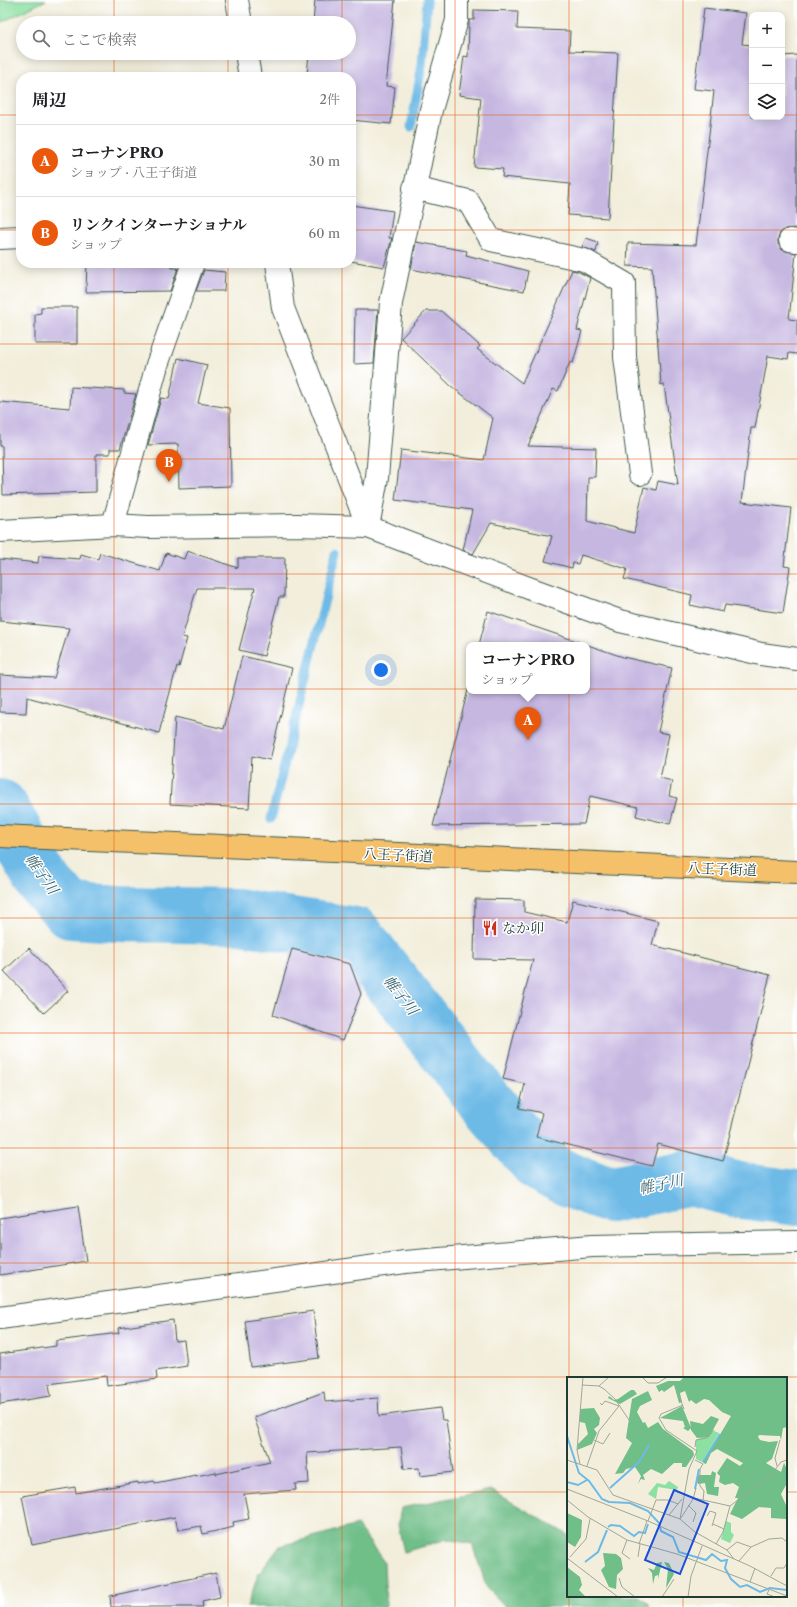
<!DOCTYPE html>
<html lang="ja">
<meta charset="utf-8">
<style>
body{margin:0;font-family:"Libre Caslon Text","Noto Serif JP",serif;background:#f2f2f2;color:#202124}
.controls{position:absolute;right:12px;top:12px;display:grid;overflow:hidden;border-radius:8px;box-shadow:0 2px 10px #0003}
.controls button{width:36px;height:36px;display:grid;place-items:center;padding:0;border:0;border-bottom:1px solid #e0e0e0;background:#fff;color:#202124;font:20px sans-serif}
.you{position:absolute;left:381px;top:670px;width:14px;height:14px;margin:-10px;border:3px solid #fff;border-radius:50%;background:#1a73e8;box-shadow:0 0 0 6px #1a73e833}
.badge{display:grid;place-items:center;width:26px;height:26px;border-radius:50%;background:#ea580c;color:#fff;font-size:13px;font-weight:700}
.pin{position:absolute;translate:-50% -33px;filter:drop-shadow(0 1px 2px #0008)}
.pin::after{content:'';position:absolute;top:21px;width:14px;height:12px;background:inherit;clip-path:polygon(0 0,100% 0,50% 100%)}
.popup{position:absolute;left:466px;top:642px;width:124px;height:52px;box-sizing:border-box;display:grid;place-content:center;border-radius:8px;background:#fff;filter:drop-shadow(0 1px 3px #0005);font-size:13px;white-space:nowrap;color:#757577}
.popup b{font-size:15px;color:#202124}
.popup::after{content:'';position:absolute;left:50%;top:100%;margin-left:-8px;border:8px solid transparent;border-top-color:#fff}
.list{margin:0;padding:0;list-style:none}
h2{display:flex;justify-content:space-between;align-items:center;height:52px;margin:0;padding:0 16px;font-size:17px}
h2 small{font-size:13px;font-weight:400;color:#757577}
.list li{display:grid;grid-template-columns:26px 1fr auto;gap:12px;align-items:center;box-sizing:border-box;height:72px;padding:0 16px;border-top:1px solid #e0e0e0}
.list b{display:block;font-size:15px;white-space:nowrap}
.list p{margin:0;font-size:13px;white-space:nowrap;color:#757577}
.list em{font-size:13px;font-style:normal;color:#757577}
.icon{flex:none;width:22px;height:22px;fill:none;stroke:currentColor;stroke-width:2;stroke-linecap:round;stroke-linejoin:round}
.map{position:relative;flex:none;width:797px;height:1607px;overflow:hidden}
.search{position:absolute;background:#fff;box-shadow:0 2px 10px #0003;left:16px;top:16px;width:340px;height:44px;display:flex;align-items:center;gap:10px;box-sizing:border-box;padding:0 14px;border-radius:22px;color:#757577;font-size:15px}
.panel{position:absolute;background:#fff;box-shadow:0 2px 10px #0003;left:16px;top:72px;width:340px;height:196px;border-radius:16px}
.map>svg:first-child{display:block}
.green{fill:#8be0a2;stroke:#558e6b}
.forest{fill:#70be88;stroke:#487e5e}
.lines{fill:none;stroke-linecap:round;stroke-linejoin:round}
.stream{stroke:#6dbae7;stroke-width:9}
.river{stroke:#6dbae7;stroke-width:56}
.building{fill:#c6b7e1}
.minor-casing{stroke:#3f584d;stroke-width:24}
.tertiary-casing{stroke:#3f584d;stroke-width:24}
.trunk-casing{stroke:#3f584d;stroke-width:24}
.minor{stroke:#fff;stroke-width:22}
.tertiary{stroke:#fff;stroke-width:22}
.trunk{stroke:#f4c16b;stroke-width:22}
.grid{fill:none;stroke:#e8590c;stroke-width:1;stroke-opacity:0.55}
.labels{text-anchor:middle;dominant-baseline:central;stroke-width:3;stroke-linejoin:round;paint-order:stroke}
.street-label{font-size:14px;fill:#1f3d34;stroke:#fff}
.poi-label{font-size:14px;fill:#1f3d34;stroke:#fff;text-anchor:start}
.water-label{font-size:15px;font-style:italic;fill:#36626a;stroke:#fff}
.inset-river{fill:none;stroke:#6dbae7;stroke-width:2}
.inset-road{fill:none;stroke:#9ea798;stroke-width:1}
.view{fill:#1d4ed8;fill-opacity:0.15;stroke:#1d4ed8;stroke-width:2}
.inset-edge{fill:none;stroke:#1f3d34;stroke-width:2}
</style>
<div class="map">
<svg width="797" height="1607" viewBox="0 0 797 1607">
<rect width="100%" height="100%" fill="#fff"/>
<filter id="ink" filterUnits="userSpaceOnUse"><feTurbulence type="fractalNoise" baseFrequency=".025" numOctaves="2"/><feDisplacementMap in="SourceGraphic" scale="8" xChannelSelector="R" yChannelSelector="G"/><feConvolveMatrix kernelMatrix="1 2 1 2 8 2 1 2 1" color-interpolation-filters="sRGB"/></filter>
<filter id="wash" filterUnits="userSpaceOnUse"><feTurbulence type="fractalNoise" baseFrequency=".012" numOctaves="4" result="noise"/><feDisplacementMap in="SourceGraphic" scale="16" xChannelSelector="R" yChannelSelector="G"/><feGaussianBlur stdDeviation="0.9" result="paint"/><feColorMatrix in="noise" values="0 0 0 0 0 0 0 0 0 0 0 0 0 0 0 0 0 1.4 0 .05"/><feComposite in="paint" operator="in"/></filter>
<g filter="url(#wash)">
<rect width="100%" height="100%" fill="#f2eedb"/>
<path class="green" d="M0 0H46L0 23Z"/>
<path class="forest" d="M491 1490 568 1535V1596H639L647 1601 650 1607H506L487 1588 472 1544 447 1539 404 1552 398 1525 401 1508Z
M357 1525 384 1562 386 1607H247L258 1575 280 1546Z"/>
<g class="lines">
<path class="stream" d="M411 127 422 65 427 0
M271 819 337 551"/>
<path class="river" d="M0 807 45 884 71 911 119 914 235 916 355 935 485 1101 540 1165 569 1180 610 1195 690 1178 743 1191 797 1198"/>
</g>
<g id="blocks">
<path class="building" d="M315 0H395L386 86 395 87 391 124 351 120V77L307 75 309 53H349V23H313Z
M704 8 746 13 742 44 752 45V117H782V56L797 55V228L785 229 780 233 778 239V244L782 250 796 253 789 319 797 320V354L789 353 788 359 768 356 755 428H751L742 502 791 508 784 566 790 567 783 613 725 605 723 612 690 605 692 595 624 579 627 569 581 555 578 564 573 563 572 568 545 561 552 536 491 523 473 554 463 550 472 510 395 500 401 450 484 460 493 418 451 386 401 338 426 311H441L480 346 477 349 522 383 572 270 579 272 590 278 577 330 582 331 573 363 570 362 558 391 553 389 528 446 596 448 595 477H588L587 521 634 533 644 487 656 490 658 481 678 485 664 384 661 385 652 267 627 266 628 243 696 245 714 91 694 89Z
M474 10 518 11 517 29 570 31 569 51 618 53 608 218 568 215 570 184 502 177 503 169 474 167 481 98 459 95 464 56 468 57 469 24V20H474Z
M351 205 393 211 389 238H392L384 267 351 261Z
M586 238 598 242 596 252 582 247Z
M416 242 467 251 466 255 528 271 524 291 411 269Z
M87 263H172V268H178L170 291 86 292Z
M204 270 225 272 224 291H196Z
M41 307H77V344H35V314L41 313Z
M355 310H378L374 363 354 364Z
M178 358 207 365 198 403 230 408 231 486 179 488 178 444 148 445 161 398 169 399Z
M71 387 124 390V393L136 394 120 449H110V454H96V492L3 495 2 446H0V402L70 408Z
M187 551 238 568V558H285L284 597H279L264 656 239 650 255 588H197L182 637 187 638 179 667 177 666 159 733 27 697 26 713 0 712V675L54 678 69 628 0 621V559L38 563 39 556 80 559 81 554 98 559 100 553 160 571 166 553 184 559Z
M488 611 623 657 672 668 658 732 669 734 660 778 672 781 669 796 677 798 670 824 636 816 638 807 590 796 584 824 433 826 469 686V691H587V645H479Z
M242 656 292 668 270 760 252 756 249 808 170 804 175 717 224 729Z
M475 899 524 900V912L567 922 573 900 658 921 652 945 770 975 723 1161 658 1144 652 1166 536 1137 542 1113 519 1108 525 1084 503 1079 533 960 474 959Z
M29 948 68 991 44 1013 4 971Z
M292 949 350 964 361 994 343 1040 273 1015Z
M78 1206 86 1261 0 1275V1218Z
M313 1311 319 1358 251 1367 245 1321Z
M173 1320 175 1341 184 1340 187 1366 156 1371 157 1379 107 1386 106 1376 49 1384 51 1396 0 1404V1354L56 1346V1341L119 1333 118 1328Z
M324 1392 325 1402 378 1398 379 1416 440 1408 442 1420H446L453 1472 420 1476 419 1468 404 1469 401 1447 307 1453 309 1483 295 1484 296 1490 244 1494 249 1519 233 1522 234 1527 203 1534 201 1526 178 1530 175 1517 32 1545 22 1496 75 1487 76 1493 138 1482V1484L154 1481 155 1483 196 1475V1476L216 1472V1474L270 1462 254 1417Z
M216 1573 220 1597 202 1601 203 1607H111L110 1596Z"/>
</g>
</g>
<g filter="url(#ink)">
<use href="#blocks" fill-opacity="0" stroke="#3f584d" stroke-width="1"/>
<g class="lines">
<defs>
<path id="minor" d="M237 0 241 23
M246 53 250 77
M414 188 468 201 491 240 584 260 624 283 625 357 640 474
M0 238 21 237
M790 240 797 241
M277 263 283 308 368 527
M113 525 157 365 193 263
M368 527 377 478 391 303 431 110 457 20V0"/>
<path id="tertiary" d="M0 531 113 525 148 527 296 525 368 527 534 590 620 621 761 654 797 659
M0 1318 405 1262 592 1246 797 1242"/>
<path id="trunk" d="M0 836 797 872"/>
</defs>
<use href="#minor" class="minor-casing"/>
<use href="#tertiary" class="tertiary-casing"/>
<use href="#trunk" class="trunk-casing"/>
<use href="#minor" class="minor"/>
<use href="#tertiary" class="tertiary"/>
<use href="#trunk" class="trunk"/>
</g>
</g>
<path class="grid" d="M114 0V23M228 0V23M342 0V23M455 0V1607M569 0V1378M683 0V1378M114 53V77M228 53V77M342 53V77M0 115H21M351 115H752M782 115H797M0 230H21M351 230H797M114 263V1607M228 263V1607M342 263V1607M0 344H797M0 459H797M0 574H797M0 689H797M0 804H797M0 918H797M0 1033H797M0 1148H797M0 1263H797M0 1377H797M0 1492H568M786 1492H797M569 1596V1607M683 1596V1607"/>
<defs>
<symbol id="restaurant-bare" viewBox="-9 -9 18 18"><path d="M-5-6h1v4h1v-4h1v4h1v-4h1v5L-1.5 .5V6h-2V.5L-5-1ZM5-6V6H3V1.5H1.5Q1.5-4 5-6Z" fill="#c8321e" stroke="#fff" stroke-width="2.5" paint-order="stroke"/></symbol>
</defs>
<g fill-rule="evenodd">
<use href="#restaurant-bare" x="479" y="917" width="22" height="22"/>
</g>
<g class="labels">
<g class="street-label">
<text transform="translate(398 855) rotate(3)">八王子街道</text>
<text transform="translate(722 869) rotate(2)">八王子街道</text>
</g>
<g class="poi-label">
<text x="502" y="928">なか卯</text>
</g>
<g class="water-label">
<text transform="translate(42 874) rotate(55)">帷子川</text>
<text transform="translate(401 995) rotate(52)">帷子川</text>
<text transform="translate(661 1184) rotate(-12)">帷子川</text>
</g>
</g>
<g transform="translate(567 1377)">
<rect width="220" height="220" fill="#f2eedb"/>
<path d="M147 54 152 56 135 85 129 82V63ZM102 104 111 110 110 113 91 110 89 122 81 117 90 106 98 108ZM159 144 164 146V155L167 158 163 166 154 162Z" fill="#8be0a2"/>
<path d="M117 0H220V50L216 51 214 63 213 59 192 58 191 60 193 63 202 65 211 64 205 82 199 86 214 95 217 86 220 92 219 108 214 117 219 128V142L204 141V131L192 130 175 142 163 137 171 121H168L172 110 166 106 158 108 152 105 153 99 150 96 160 81 173 89 176 86 150 72 144 76 139 87 136 86 164 39 155 35 142 23 137 22 129 27 124 23 122 25 118 14 113 16 115 25 112 26 107 8 97 15 95 13 92 15 89 9 101 4H113ZM64 13H67L70 17 53 27 41 21 42 19 47 23 51 22ZM81 14 85 23 73 29 70 35 76 46 78 45 81 51 91 45 96 52 126 74 127 78 119 90H115V86H107L95 97 84 92 76 98 78 103 74 102 71 107 74 99 68 90 59 92 56 96 48 97 65 66 59 61 65 22ZM115 29 124 51 121 54 116 51 118 50 116 44 93 41ZM27 31 33 41 32 48 27 52 30 56 25 67 10 73 11 67 21 57 18 46 13 45V32ZM144 39 152 42 146 53 142 60 130 61 124 53 123 44 136 47ZM145 94 149 96 147 110H152L151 119 140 117 138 106 131 107 129 103 131 98H144ZM0 136 15 143 14 160 8 170 0 165ZM36 176 49 177 54 181 56 192 50 198 49 212 42 210 34 193 38 189ZM95 185 91 202V198L88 199 86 207 85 196 81 191 87 193 90 186ZM97 185 102 186 107 197 99 211 101 192ZM0 190 13 200 15 208 12 213 19 220H0Z" fill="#70be88"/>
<path class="inset-river" d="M0 59 12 96 22 104 35 122 42 125 63 126 81 134 92 146 94 154 106 160 112 175 139 183 145 177 154 184 160 183 158 191 164 202 173 210 180 208 193 215 203 211 220 213M136 85 153 57M0 105 11 108 20 103M43 111 72 85 82 68M128 112 132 92M41 150 44 148 53 149 67 159 72 155 78 156 81 147M18 185 31 175 40 153"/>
<path class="inset-road" d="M75 0 81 6H91L100 0M15 8 32 9 37 12 48 22 62 43M32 9 42 0M111 16 117 32M27 63 36 67 43 56M128 70 129 63 140 61 147 53M0 83 30 93 46 118 113 142 128 155 160 173 167 182M128 83 136 87 133 92V109L137 114 136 124M13 87 10 73 16 0M20 89 32 54 52 29 38 24 35 28 33 26M210 89 208 81 213 63M0 112 81 144 183 189 220 209M127 121 163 129M0 123 21 140 60 163 110 177 220 219M121 128 129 136 126 145M102 138 115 122M140 139 143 134 149 136 145 149M114 141 126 122 129 111M113 142 122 92 130 74 99 53 92 41 94 37 116 28M81 144 89 123H101L111 127M146 147 157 152M60 163 55 176 63 182M72 167 80 144M149 167 156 155 163 129 204 98 214 85 220 83M160 173 170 165 184 170 202 162 215 161 220 165M3 180 19 162 23 142M71 180 73 167M0 181 51 220M172 184 184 170M204 199 209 191H217L220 186M52 201 55 210 68 220M183 205 188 191M202 213 200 217 208 220M95 220 107 202M121 220 124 199 135 169"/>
<path class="view" d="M107 113 141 127 113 197 78 183Z"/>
<rect width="220" height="220" class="inset-edge"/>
</g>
</svg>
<div class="controls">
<button>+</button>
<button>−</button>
<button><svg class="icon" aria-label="layers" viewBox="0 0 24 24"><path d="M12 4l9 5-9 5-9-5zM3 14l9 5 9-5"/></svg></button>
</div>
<div class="you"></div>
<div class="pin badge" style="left:528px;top:740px">A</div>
<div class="popup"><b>コーナンPRO</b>ショップ</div>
<div class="pin badge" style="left:169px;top:482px">B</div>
<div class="search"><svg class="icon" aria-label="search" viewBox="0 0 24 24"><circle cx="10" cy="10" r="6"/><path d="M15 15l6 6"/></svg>ここで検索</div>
<section class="panel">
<h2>周辺<small>2件</small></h2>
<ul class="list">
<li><span class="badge">A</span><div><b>コーナンPRO</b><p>ショップ · 八王子街道</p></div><em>30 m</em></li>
<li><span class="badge">B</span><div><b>リンクインターナショナル</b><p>ショップ</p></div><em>60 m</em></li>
</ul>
</section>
</div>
